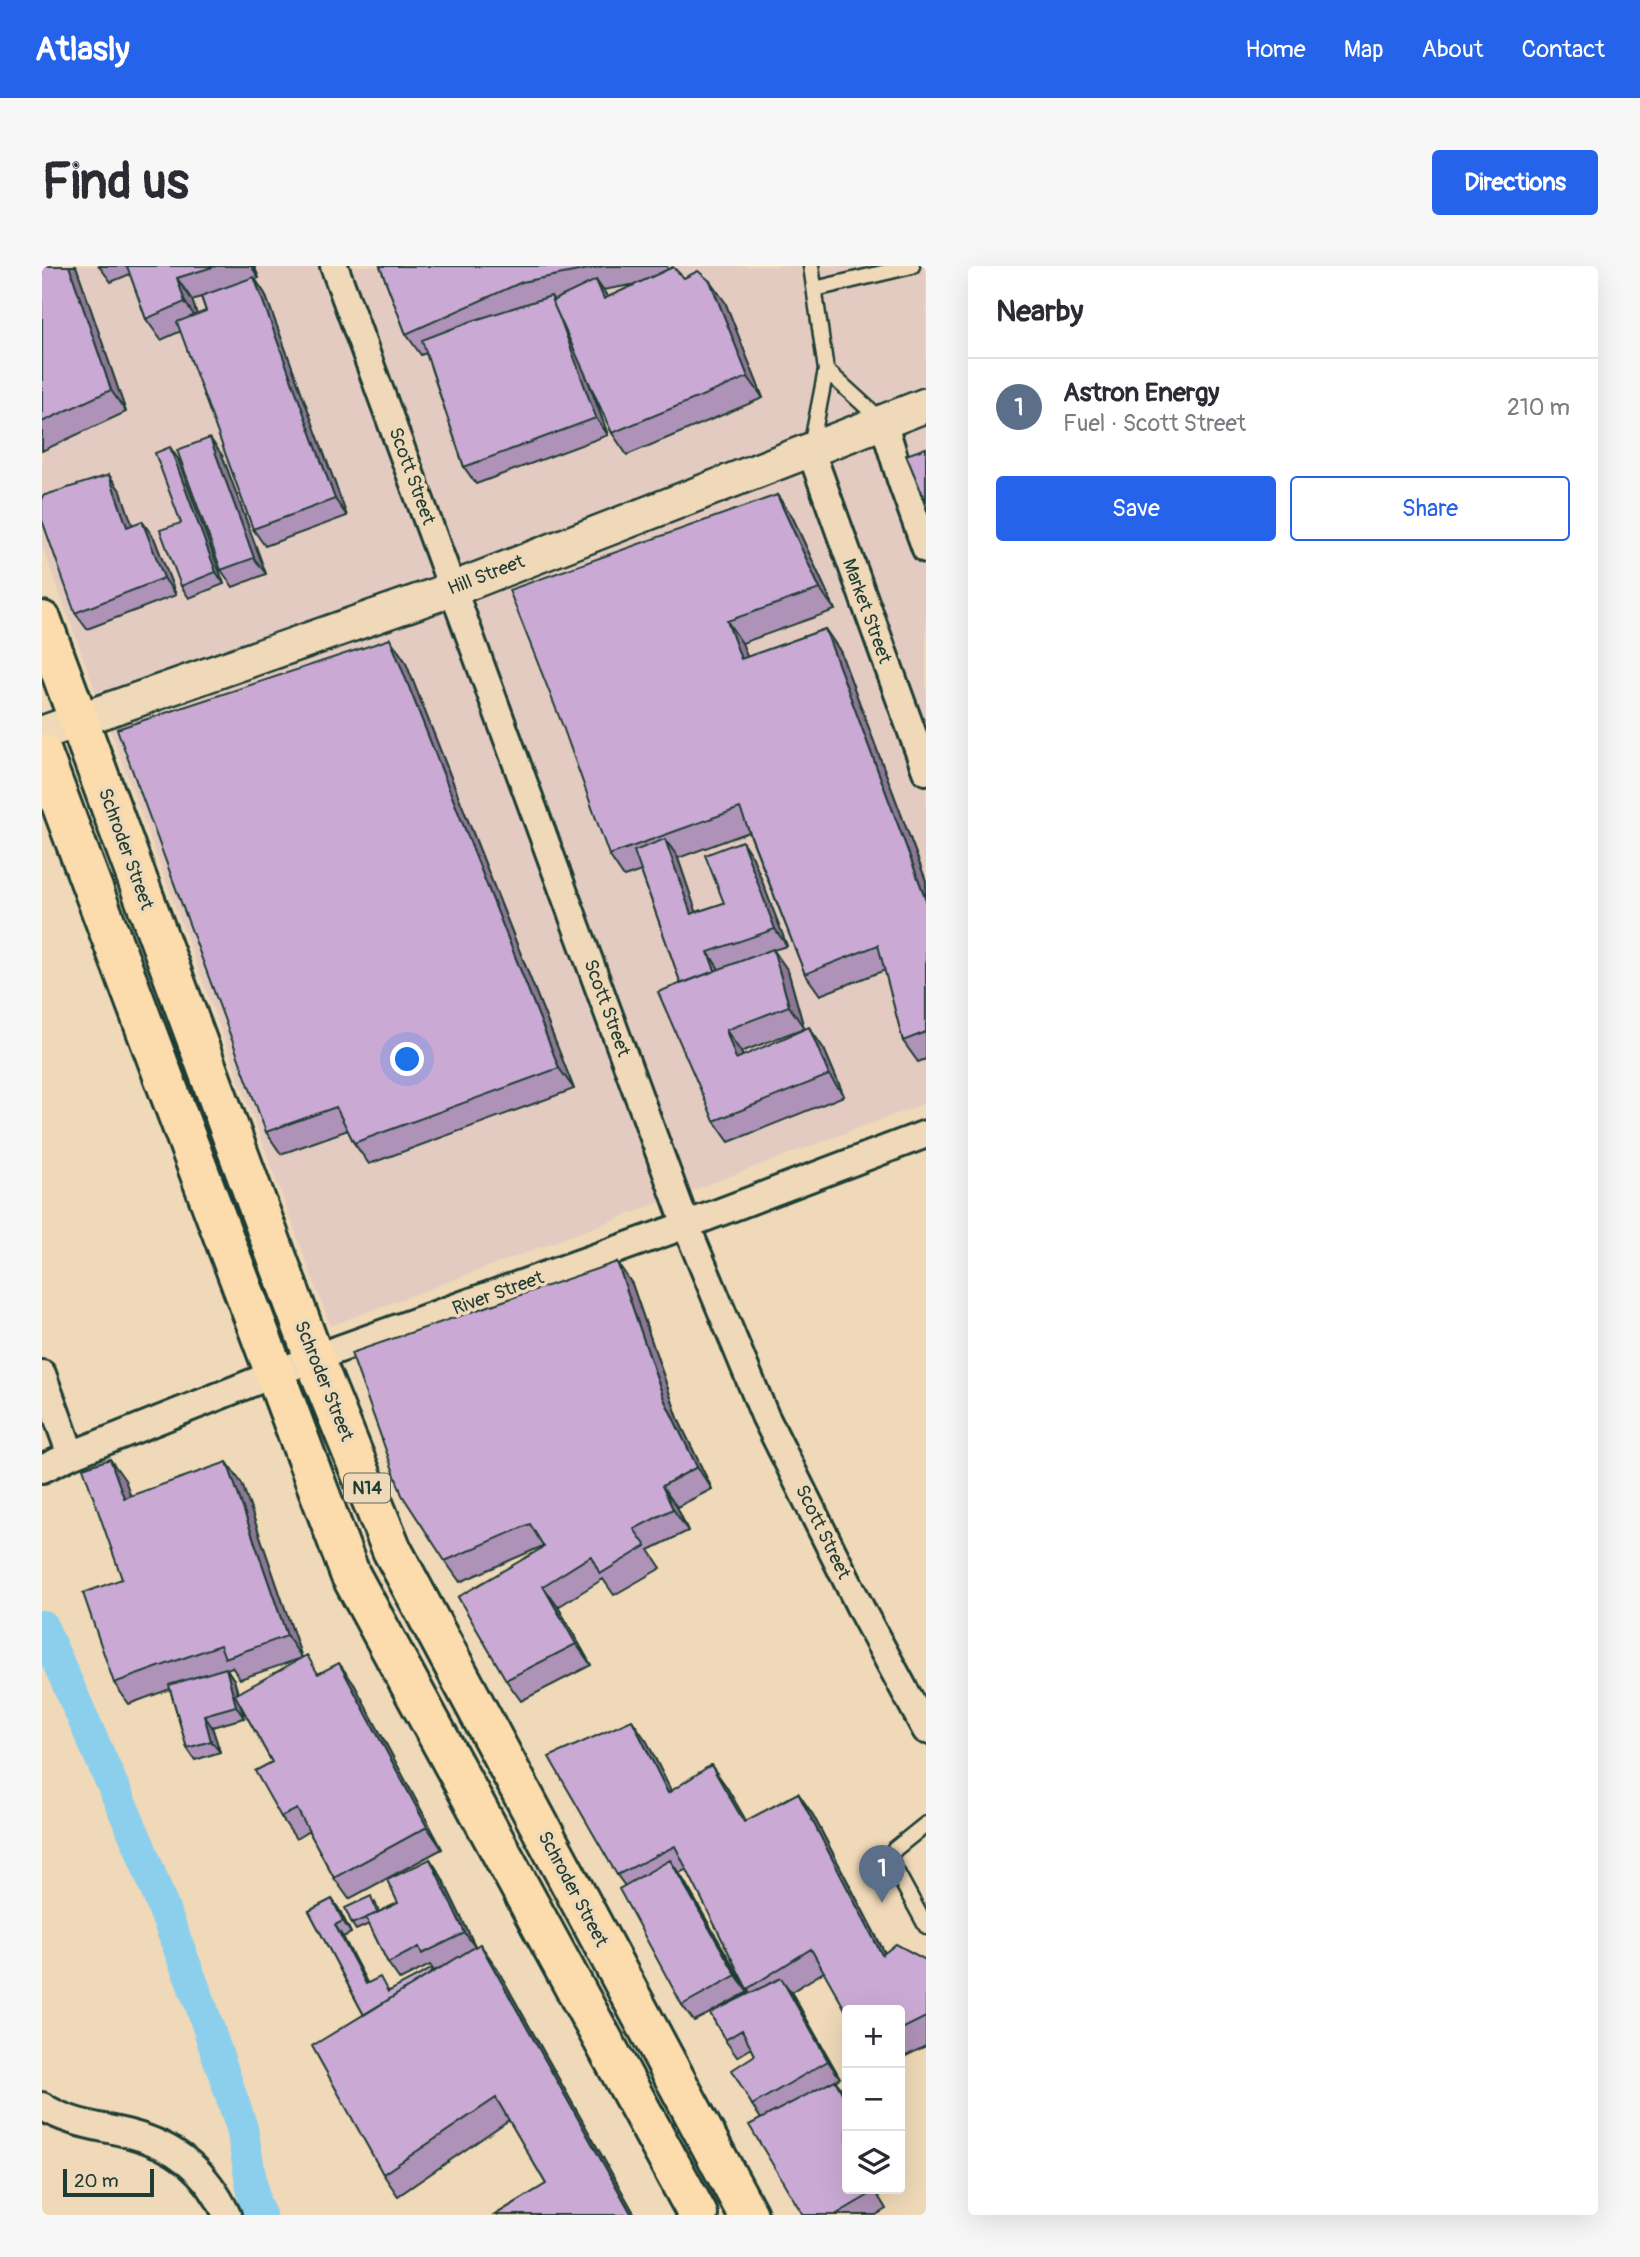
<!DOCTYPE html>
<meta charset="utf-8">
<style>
body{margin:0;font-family:Pangolin,sans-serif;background:#f7f7f7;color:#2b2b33}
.controls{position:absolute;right:21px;bottom:21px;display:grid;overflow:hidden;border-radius:7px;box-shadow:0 7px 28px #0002}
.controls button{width:63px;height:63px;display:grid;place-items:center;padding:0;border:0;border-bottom:2px solid #e1e1e2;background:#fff;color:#2b2b33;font:35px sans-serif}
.scale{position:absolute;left:21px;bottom:18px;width:91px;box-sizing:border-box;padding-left:7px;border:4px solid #1f3d34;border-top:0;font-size:19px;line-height:24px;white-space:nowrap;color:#1f3d34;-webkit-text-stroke:5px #efd9b8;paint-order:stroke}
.you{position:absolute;left:366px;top:794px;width:24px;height:24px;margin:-18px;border:5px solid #fff;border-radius:50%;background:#1a73e8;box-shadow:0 0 0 10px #1a73e833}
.badge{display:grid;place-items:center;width:46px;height:46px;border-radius:50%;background:#2563eb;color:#fff;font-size:23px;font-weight:700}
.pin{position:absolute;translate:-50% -58px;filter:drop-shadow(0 2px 4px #0008)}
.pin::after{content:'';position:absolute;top:37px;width:24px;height:21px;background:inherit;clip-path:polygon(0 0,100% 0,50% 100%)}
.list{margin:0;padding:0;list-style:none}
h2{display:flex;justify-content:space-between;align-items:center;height:91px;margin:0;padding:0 28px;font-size:30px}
h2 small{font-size:23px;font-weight:400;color:#7c7c81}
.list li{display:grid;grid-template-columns:46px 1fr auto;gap:21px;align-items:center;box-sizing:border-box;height:98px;padding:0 28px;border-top:2px solid #e1e1e2}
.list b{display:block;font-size:26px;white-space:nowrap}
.list p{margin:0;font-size:23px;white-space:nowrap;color:#7c7c81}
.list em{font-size:23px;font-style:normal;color:#7c7c81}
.actions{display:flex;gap:14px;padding:21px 28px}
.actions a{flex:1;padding:16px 0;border:2px solid #2563eb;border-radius:7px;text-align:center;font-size:24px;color:#2563eb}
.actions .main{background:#2563eb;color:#fff}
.icon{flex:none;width:38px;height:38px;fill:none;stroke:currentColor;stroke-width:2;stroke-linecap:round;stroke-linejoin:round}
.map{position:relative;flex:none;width:884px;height:1949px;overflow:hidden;border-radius:7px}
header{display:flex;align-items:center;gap:42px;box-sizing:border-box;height:98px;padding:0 35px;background:#2563eb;color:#fff}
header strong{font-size:33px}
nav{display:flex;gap:38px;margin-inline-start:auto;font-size:24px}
.intro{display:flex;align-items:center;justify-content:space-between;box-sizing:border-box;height:168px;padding:0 42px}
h1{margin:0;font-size:49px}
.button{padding:18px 32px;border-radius:7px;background:#2563eb;color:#fff;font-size:24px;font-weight:700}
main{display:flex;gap:42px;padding:0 42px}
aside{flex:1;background:#fff;border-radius:7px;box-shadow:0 7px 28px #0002}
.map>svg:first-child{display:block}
.built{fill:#e4cbc1}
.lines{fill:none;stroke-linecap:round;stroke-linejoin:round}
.canal{stroke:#8ccfed;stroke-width:32}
.service-casing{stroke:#1f3d34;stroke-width:19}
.minor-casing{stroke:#1f3d34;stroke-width:32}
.tertiary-casing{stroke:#1f3d34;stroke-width:38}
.trunk-casing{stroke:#1f3d34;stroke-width:44}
.service{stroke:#efd9b8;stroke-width:14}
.minor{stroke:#efd9b8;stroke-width:26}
.tertiary{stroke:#efd9b8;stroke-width:33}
.trunk{stroke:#fcdcac;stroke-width:38}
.wall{fill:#ae92b7;stroke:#1f3d34;stroke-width:2;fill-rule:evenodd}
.shaded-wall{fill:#8d7795;stroke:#1f3d34;stroke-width:2}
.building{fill:#caaad5;stroke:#1f3d34;stroke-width:2}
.labels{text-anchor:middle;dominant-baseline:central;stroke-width:7;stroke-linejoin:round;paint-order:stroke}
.shield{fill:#efd9b8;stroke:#5d6c5c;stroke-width:2}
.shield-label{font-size:18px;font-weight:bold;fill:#1f3d34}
.street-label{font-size:19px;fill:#1f3d34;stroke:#efd9b8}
</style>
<header>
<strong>Atlasly</strong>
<nav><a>Home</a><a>Map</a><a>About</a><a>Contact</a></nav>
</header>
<div class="intro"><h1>Find us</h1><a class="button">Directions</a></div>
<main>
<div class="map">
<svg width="884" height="1949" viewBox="0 0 884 1949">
<rect width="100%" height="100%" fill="#efd9b8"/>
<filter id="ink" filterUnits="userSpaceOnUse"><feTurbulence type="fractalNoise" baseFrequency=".0143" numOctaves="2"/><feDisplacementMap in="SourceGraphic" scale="14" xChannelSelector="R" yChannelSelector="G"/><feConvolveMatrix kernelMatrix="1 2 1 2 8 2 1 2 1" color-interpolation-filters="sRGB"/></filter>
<g filter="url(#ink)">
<path class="built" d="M0 0H884V837L288 1060 0 280Z"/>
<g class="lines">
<path class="canal" d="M0 1360 97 1579 158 1737 200 1862 213 1939 218 1949"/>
<defs>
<path id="service" d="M773 23 870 0
M784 104 840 155
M769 181 784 104 769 0
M884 1558 853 1583 847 1592 884 1660"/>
<path id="minor" d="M292 0 644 959 723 1150 821 1347 884 1464
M841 155 859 214 884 283
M768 183 884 505
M0 1108 29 1189
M0 1203 29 1189 272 1092 644 959 884 868
M0 1840C27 1858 58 1860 88 1868 135 1880 165 1906 185 1949"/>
<path id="tertiary" d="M0 467 411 323 884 139"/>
<path id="trunk" d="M0 355 272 1092 350 1284 706 1949
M0 487 308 1308 656 1949"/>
</defs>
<use href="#service" class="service-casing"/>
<use href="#minor" class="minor-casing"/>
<use href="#tertiary" class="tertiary-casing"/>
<use href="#trunk" class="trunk-casing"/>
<use href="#service" class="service"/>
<use href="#minor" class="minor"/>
<use href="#tertiary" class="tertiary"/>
<use href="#trunk" class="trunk"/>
</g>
<path class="wall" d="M0 0H34L84 146 0 185Z
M57 0H212L217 12 213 13 223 28 305 250 223 280 211 263 139 65 119 74 104 53 88 8 69 16ZM159 31 164 45 155 49 150 34Z
M338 0H625L626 4 683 36 721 132 585 189 570 167 548 118 566 169 434 218 422 201 384 87 379 89 364 68ZM595 18 566 31 561 24Z
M180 189 224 308 191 321 179 304Z
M136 193 182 318 147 332 139 320V257Z
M67 209 79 226 90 259 112 272 134 329 45 363 33 347Z
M735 229 750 250 793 344 700 377 705 391 783 363 798 385 884 615V793L876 796 861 775 843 704 778 729 763 708 707 566 636 592 654 646 682 637 711 592 745 680 731 684 746 705 762 762 699 786 701 790 782 783 802 830 687 876 672 855 639 718 599 605 582 611 567 589Z
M348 373 363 395 532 823 327 898 312 877 306 864 239 888 224 866Z
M575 996 590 1018 637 1155 670 1223 635 1241 646 1265 607 1284 619 1302 572 1329 561 1313 516 1341 549 1399 479 1435 464 1414 502 1281 501 1280 418 1316 403 1295Z
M83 1214 88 1230 200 1218 260 1392 198 1413 190 1401 185 1403 192 1414 196 1427 278 1407 312 1418 400 1583 307 1633 292 1612 267 1565 254 1573 239 1551 230 1496 199 1440 202 1452 170 1461 178 1486 153 1494 145 1482 128 1423 87 1438 72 1417 80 1313Z
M605 1476 629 1525 684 1520 704 1555 756 1527 771 1549 843 1687 884 1694V1780L858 1793V1744L782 1706 749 1726 798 1812 794 1814 805 1923H832L844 1943 834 1949H761L719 1853 710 1839 713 1789 710 1782 695 1791 683 1774 668 1747 652 1755 640 1739 583 1620 575 1609ZM645 1603 708 1727 668 1747 706 1726 637 1607Z
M388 1593 399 1610 433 1680 453 1699 593 1949H453L504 1918 467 1854 356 1930 341 1908 322 1749 267 1645 290 1633 298 1645 309 1667 301 1671 325 1717 348 1725 392 1706 399 1701 392 1705 388 1699 358 1714 346 1697 327 1658 314 1664 310 1658 333 1636 337 1646 356 1637Z"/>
<path class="shaded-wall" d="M27 0H34L84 146 69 124Z
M209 0H212L217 12Z
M212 11 223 28 305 250 293 233Z
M135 12 150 34 158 58 143 36Z
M554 14 569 36 562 33Z
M668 15 683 36 721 132 706 111Z
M509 30 521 47 566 169 554 152Z
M168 172 180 189 224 308 212 292Z
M128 181 136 193 182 318 174 306Z
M67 209 79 226 97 278 85 261Z
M735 229 750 250 793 344 778 323Z
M100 255 112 272 134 329 122 312Z
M685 355 700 377 714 415 699 393Z
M783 363 798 385 884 615V634Z
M348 373 363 395 532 823 517 802Z
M623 573 635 590 661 665 649 648Z
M700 575 711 592 745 680 733 663Z
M731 683 746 705 762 762 747 740Z
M666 686 677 703 686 727 675 710Z
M767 761 782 783 802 830 787 809Z
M684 764 699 786 709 815 694 793Z
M575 996 590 1018 637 1155 670 1223 655 1201 622 1133Z
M68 1193 83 1214 97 1254 82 1232Z
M185 1196 200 1218 260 1392 245 1370Z
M620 1220 635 1241 646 1265 631 1243Z
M501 1320 516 1341 549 1399 534 1378Z
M297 1397 312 1418 400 1583 385 1561Z
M184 1402 192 1414 202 1452 194 1440Z
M162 1449 170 1461 178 1486 169 1475Z
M590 1454 605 1476 641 1549 626 1527Z
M669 1499 684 1520 717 1577 702 1556Z
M756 1527 771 1549 855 1711 840 1689Z
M388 1593 399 1610 435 1684 423 1667Z
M628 1594 640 1611 706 1726 694 1709Z
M290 1633 298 1645 309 1667 301 1655Z
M293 1659 301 1671 332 1730 324 1718Z
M438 1678 453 1699 593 1949H590Z
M739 1712 751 1729 798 1812 786 1795Z
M793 1814 805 1830V1836Z"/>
<path class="building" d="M0 0H27L69 124 0 156Z
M85 0H174L135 12 143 36 104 53Z
M338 0H562L480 16 364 68Z
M631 1 642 12 656 5 668 15 706 111 570 167 510 35 554 14 562 33Z
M212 11 293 233 211 263 135 56 164 45 159 30Z
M509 30 511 35H510L519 55 554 152 422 201 380 74 430 55Z
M168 172 212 292 179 304 135 184Z
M128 181 174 306 139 320 118 264 139 257 113 187Z
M884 182V237L864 189Z
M67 209 85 261 100 255 122 312 33 347 0 254V230Z
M735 229 778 323 685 355 699 393 783 363 884 634V766L861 775 836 679 763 708 698 542 567 589 520 458 467 324Z
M348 373 517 802 312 877 294 841 224 866 75 463Z
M623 573 649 648 682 637 663 589 700 575 733 663 666 686 673 705 639 718 592 585Z
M731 683 747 740 684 764 694 793 767 761 787 809 672 855 616 726Z
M575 996 622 1133 655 1201 620 1220 631 1243 592 1263 604 1280 558 1308 549 1290 501 1320 534 1378 464 1414 416 1331 502 1281 488 1258 403 1295 360 1229 309 1087Z
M68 1193 82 1232 185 1196 245 1370 183 1392 178 1379 72 1417 41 1327 80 1313 41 1202Z
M265 1389 276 1408 297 1397 385 1561 292 1612 255 1543 239 1551 213 1505 230 1496 193 1429Z
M184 1402 194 1440 162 1449 169 1475 145 1482 127 1419Z
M590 1454 626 1527 669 1499 702 1556 756 1527 840 1689 854 1678 884 1694V1751L858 1764V1744H805V1747L769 1683 705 1723 633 1580 575 1609 507 1491Z
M388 1593 423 1667 380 1688 377 1681 346 1697 324 1652 356 1637 345 1614Z
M628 1594 694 1709 640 1739 577 1623Z
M329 1630 335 1647 310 1658 303 1642Z
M290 1633 301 1655 293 1659 324 1718 338 1711 346 1726 389 1703 391 1706 322 1749 267 1645Z
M438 1678 590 1949H453L504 1918 454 1832 341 1908 270 1780Z
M739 1712 786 1795 710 1839 690 1804 713 1789 700 1764 683 1774 668 1747Z
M793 1814 805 1836V1923H830L832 1926 793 1949H761L707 1859Z"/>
</g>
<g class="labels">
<rect class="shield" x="302" y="1207.5" width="46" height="29" rx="5"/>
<g class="shield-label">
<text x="325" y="1222">N14</text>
</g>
<g class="street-label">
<text transform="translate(370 210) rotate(70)">Scott Street</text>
<text transform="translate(444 309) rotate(-21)">Hill Street</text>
<text transform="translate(825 345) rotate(70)">Market Street</text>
<text transform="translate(84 583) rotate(70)">Schroder Street</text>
<text transform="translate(565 742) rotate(70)">Scott Street</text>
<text transform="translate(456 1027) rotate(-20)">River Street</text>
<text transform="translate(282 1115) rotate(68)">Schroder Street</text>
<text transform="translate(781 1266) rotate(64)">Scott Street</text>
<text transform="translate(531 1623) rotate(62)">Schroder Street</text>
</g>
</g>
</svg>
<div class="controls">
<button>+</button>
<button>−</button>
<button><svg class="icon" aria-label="layers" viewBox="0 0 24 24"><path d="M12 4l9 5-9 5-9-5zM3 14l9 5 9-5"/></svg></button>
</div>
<div class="scale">20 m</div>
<div class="you"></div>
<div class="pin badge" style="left:840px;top:1637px;background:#5c6f8a">1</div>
</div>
<aside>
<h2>Nearby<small></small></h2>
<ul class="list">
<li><span class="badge" style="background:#5c6f8a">1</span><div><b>Astron Energy</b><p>Fuel · Scott Street</p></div><em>210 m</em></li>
</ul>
<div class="actions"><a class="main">Save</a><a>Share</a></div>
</aside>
</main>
